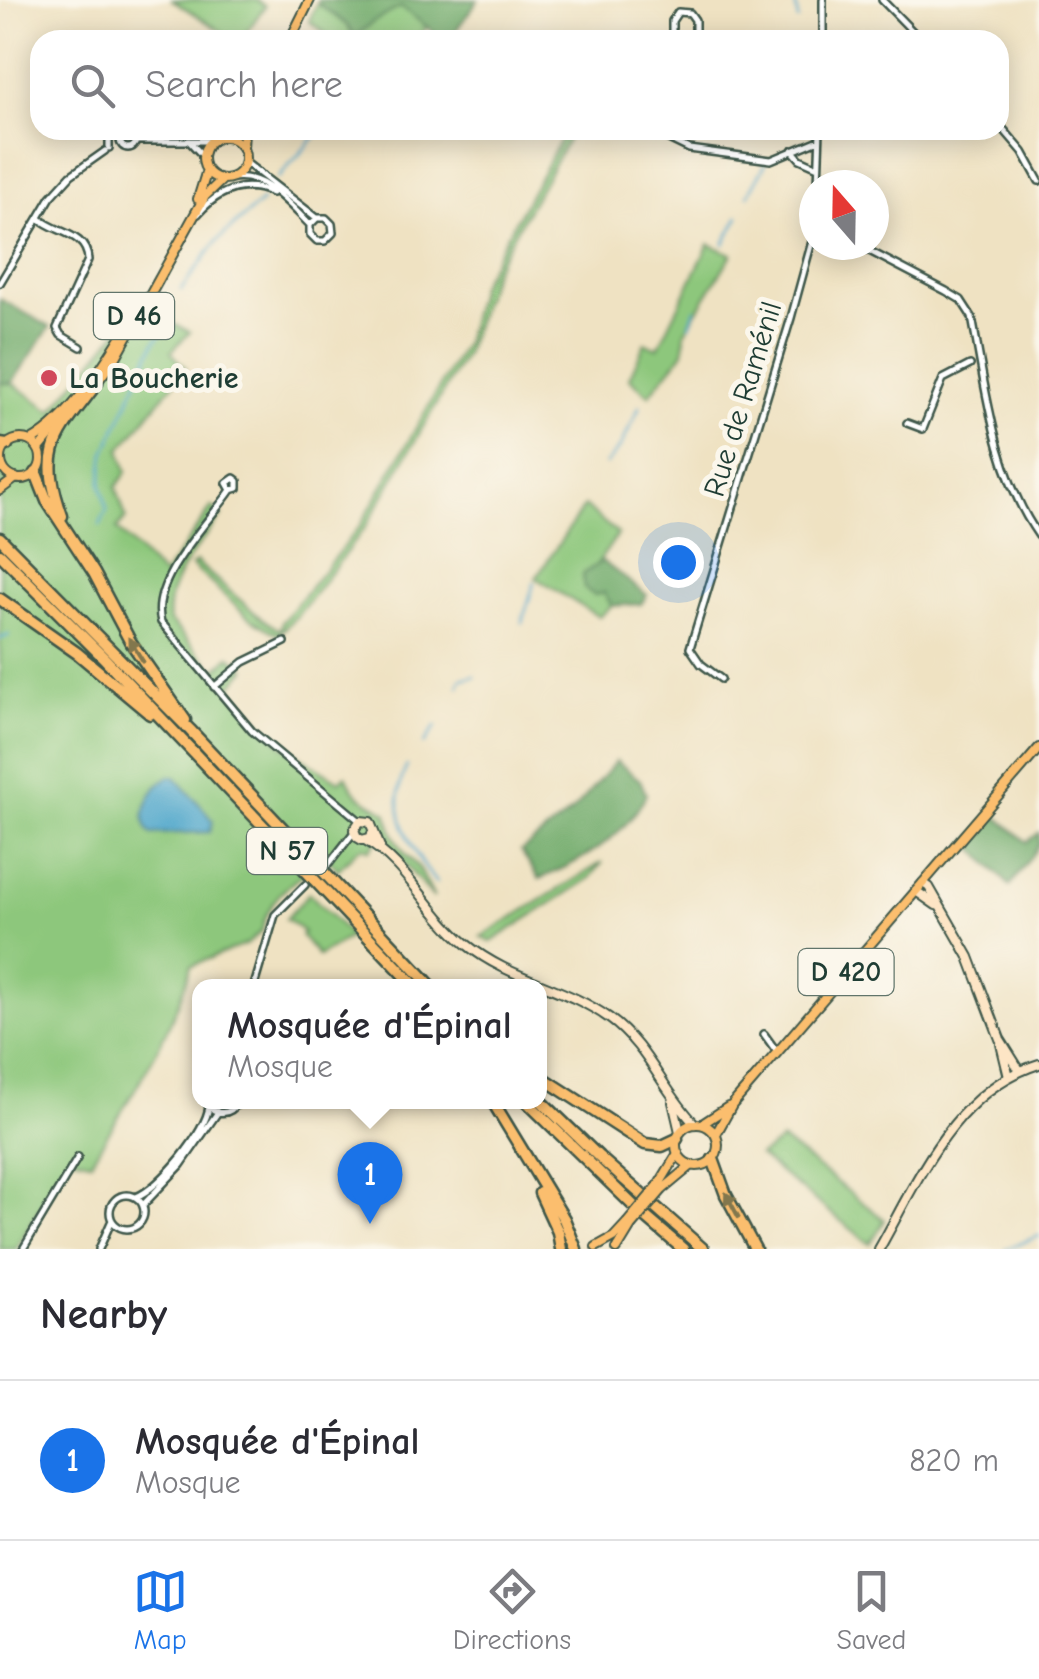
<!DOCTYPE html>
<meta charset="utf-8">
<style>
body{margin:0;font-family:"Comic Neue",sans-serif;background:#f7f7f7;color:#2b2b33}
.compass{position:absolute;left:799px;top:170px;width:90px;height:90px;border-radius:50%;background:#fff;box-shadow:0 5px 25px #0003;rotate:340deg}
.you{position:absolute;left:678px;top:562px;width:35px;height:35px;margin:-25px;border:8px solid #fff;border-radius:50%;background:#1a73e8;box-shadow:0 0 0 15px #1a73e833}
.badge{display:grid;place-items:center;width:65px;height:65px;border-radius:50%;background:#1a73e8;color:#fff;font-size:32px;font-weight:700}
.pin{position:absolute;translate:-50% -82px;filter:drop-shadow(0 2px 5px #0008)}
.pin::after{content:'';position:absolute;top:52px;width:35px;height:30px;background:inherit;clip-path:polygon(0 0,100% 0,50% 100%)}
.popup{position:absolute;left:192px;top:979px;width:355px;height:130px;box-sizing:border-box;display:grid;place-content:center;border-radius:20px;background:#fff;filter:drop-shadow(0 2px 8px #0005);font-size:32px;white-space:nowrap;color:#7c7c81}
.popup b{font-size:38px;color:#2b2b33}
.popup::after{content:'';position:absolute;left:50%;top:100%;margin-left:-20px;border:20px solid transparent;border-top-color:#fff}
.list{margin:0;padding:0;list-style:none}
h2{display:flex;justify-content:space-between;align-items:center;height:130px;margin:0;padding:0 40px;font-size:42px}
h2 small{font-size:32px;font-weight:400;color:#7c7c81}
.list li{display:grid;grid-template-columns:65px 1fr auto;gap:30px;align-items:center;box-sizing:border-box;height:160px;padding:0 40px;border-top:2px solid #e1e1e2}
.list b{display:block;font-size:38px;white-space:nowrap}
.list p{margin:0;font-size:32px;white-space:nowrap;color:#7c7c81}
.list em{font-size:32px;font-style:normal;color:#7c7c81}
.icon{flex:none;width:55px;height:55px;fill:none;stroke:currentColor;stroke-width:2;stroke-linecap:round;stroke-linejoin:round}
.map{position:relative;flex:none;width:1039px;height:1249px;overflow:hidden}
.search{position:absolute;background:#fff;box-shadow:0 5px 25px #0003;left:30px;right:30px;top:30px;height:110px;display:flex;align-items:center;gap:25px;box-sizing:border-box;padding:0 35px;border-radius:30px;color:#7c7c81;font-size:38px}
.sheet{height:290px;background:#fff}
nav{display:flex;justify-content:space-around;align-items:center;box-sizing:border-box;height:140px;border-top:2px solid #e1e1e2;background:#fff;font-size:28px;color:#7c7c81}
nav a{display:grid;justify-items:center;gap:5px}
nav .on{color:#1a73e8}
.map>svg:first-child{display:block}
.green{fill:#8dc77c;stroke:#568258;stroke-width:2.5}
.forest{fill:#72ac6c;stroke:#487450;stroke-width:2.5}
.water{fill:#4ea6cb;stroke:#367280;stroke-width:2.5}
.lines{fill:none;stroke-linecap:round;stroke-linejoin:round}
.stream{stroke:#4ea6cb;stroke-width:2.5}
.street-casing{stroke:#3e5649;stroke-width:10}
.secondary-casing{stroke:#3e5649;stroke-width:12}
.primary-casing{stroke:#3e5649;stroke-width:12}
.highway-casing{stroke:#3e5649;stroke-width:15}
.street{stroke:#fff;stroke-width:5}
.secondary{stroke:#fde5c5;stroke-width:8}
.primary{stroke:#fbbe6e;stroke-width:8}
.highway{stroke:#fbbe6e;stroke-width:10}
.primary-bridge-casing{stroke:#3e5649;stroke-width:12;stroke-linecap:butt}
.primary-bridge{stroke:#fbbe6e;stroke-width:8}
.oneway{fill:#82774e}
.poi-dot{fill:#d1495b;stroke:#fbf7ec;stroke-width:4}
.labels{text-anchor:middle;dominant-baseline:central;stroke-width:10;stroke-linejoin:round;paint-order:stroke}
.shield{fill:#fbf7ec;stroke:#61756b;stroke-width:2.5}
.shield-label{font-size:28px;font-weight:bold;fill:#1f3d34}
.poi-label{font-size:30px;font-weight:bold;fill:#1f3d34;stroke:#fbf7ec;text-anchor:start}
.street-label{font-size:30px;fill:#1f3d34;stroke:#fbf7ec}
</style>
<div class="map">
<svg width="1039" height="1249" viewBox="0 0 1039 1249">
<rect width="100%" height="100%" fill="#fbf7ec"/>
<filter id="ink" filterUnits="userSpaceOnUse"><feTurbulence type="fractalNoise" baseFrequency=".01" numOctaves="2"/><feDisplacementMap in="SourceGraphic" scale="20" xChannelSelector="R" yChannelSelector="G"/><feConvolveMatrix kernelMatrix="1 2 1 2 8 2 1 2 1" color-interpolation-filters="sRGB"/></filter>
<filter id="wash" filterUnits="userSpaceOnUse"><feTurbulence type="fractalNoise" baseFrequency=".0048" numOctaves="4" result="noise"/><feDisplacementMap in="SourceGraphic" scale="40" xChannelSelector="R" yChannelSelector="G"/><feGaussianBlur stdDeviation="2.25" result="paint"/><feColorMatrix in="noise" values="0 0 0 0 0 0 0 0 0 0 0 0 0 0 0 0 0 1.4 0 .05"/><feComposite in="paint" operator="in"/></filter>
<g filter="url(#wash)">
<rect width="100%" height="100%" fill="#efe2c2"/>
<path class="green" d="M172 0H256L265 6 246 33 255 40H235Z
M317 3 346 24 355 37 373 21 401 7 428 26 416 40H334L309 21Z
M566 130H573L494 269 465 354 365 528 298 615 278 635 249 618 192 566 196 562 262 619 280 630 282 622 360 526 465 342 479 286Z
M709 244 732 254 685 331 684 352 649 395 629 378 645 343 658 348Z
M132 304 190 332 171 352 186 368 120 450 127 472 116 487 126 518 117 529 163 576 212 507 222 515C200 545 164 580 169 620L215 671 230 656 246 669 230 688 283 746 339 781 346 775C354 797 367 801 386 812L394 836 405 854 419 868 434 898 380 836 369 850 364 847 358 849 338 870 326 856C299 879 268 893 262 931L247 944 191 966C170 1039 130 1098 91 1161L70 1157 16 1249H0V383H12L52 411 117 332Z
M584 506 618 534 593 570 612 606 599 617 536 578Z
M603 862 589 879 491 942 481 937Z
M309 893 351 936 318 956 301 935 304 932 286 919Z
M782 1140 885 1220 870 1244 759 1156Z"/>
<path class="forest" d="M318 0H478L449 40H444L401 7 373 22 355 37 346 24 317 3Z
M0 299 50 327 12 383H0Z
M602 561 647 595 641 604 612 606 604 593 594 595 584 588 583 574Z
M616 761 640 780 646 794C627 836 581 862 539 879L521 851 573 811Z
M996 816 1027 842 1039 833V845L1010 886 968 842Z"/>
<path class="water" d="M169 776 175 777 209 815 213 821 210 832 151 834C135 816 152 787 169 776Z"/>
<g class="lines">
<path class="stream" d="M795 0 798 20
M278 178 321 130
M748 195 766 163
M724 244 739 216
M181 290 217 241 262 201
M690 325 695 309
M606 464 621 446 640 406
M100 525 107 510 101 484 105 453 155 342 163 332 171 307
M522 623 534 583
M0 639 9 635
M459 686 461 679 475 676
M424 744 436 726
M407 766C385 807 412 851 436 883
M1006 1249 1039 1236"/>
</g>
</g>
<g filter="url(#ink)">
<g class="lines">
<defs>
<path id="street" d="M882 0 921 40
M672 40V21L678 12 690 13 695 20V40
M823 40V0
M999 124 1023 152 1039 181
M650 130 689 149 771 160 819 140
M109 131V148
M120 140a8 8 0 1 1 16 0a8 8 0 1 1-16 0Z
M136 141H215
M189 141 204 157
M792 150 800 159 818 167
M245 162 317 218
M232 178C265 173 288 203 310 225V234L317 241H325L333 233 332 224 326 218H317L310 225
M818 185 820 130
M198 214C218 191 243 180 272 193
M40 219C56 233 87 233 88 260L57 328 61 335 81 347
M858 245 946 291 961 300 972 317C986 391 995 474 1039 536
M0 283 51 197 71 175 105 151
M907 423 923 429 943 379 970 365
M231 490 227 483 234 478 238 481V488L231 490C209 522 149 581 161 622L252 731 360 821
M721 679 701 664 690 648 791 318 814 234
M214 687 244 662 285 642
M329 864 354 832
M254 986 275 915 305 885
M764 1034 777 1052
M206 1102C215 1116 230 1116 238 1102
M110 1212a17 17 0 1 1 34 0a17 17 0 1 1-34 0Z
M136 1197C160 1188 207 1131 209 1106
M143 1205 181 1165 218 1112
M23 1249 78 1157
M99 1249 112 1220"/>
<path id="secondary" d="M373 832 370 838 362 840 357 837 354 830 360 821 370 822 380 847
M365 840C406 863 429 914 466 944 510 980 564 986 609 1018 648 1046 662 1090 695 1124
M923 883 929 887 969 957 1000 1039 1020 1071
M916 891 936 905
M1001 1044 1009 1077
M673 1102 680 1132
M879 1249C919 1178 954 1091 1039 1064"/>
<path id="primary" d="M290 40 310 0
M203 158a21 21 0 1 1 42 0a21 21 0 1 1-42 0Z
M243 148 244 130
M198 199 207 170
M94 386 116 357 205 196 223 179
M1 459a20 20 0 1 1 40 0a20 20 0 1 1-40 0Z
M31 441C72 418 107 360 131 321
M39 449 70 411
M0 490 16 478
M676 1145a21 21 0 1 1 42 0a21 21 0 1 1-42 0Z
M702 1124 728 1107
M716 1134 732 1105 1039 748
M658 1186 678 1153
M662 1190 692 1165
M596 1247 614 1237 627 1223
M617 1249 631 1226"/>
<path id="highway" d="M0 444 7 445
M36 473 47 501 94 573 130 641 185 720
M62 516C38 448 57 436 97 383
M0 538 190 730 431 986
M0 554 105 659 415 986
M0 599 77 653 150 714
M540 1076 645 1144 662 1146 677 1139
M540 1100 599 1157 703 1249
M493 1102 564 1219 576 1249
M527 1102 641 1213 683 1249
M713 1159 726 1195 755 1249
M540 1193 558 1232 561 1249"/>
</defs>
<use href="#street" class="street-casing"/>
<use href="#secondary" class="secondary-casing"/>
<use href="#primary" class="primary-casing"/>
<use href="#highway" class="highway-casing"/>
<use href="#street" class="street"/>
<use href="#secondary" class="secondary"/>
<use href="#primary" class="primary"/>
<use href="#highway" class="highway"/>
<defs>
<path id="primary-bridge" d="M627 1223 658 1186
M631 1226 662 1190"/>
</defs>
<use href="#primary-bridge" class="primary-bridge-casing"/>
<use href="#primary-bridge" class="primary-bridge"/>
</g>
<defs><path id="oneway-solid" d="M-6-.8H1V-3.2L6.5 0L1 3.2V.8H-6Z" transform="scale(2.5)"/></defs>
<g class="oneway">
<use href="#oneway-solid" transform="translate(136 650) rotate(-122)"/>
<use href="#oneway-solid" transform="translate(732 1205) rotate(-118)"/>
</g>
</g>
<circle class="poi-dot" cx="49" cy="378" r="10"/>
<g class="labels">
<g class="shield">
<rect x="94" y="293" width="80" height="46" rx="8"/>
<rect x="247" y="828" width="80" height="46" rx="8"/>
<rect x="798.5" y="949" width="95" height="46" rx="8"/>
</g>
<g class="shield-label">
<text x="134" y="316">D 46</text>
<text x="287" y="851">N 57</text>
<text x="846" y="972">D 420</text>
</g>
<g class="poi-label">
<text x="69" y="378">La Boucherie</text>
</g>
<g class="street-label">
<text transform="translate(743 399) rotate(-73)">Rue de Raménil</text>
</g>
</g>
</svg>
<svg class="compass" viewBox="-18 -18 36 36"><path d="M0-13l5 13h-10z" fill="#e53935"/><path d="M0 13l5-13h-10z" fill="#7c7c81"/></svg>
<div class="you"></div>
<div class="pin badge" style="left:370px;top:1224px">1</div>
<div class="popup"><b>Mosquée d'Épinal</b>Mosque</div>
<div class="search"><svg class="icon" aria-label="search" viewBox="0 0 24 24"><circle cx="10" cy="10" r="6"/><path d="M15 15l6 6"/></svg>Search here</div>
</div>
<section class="sheet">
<h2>Nearby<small></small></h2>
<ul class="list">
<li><span class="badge">1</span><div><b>Mosquée d'Épinal</b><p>Mosque</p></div><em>820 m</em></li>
</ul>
</section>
<nav>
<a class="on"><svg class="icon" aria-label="map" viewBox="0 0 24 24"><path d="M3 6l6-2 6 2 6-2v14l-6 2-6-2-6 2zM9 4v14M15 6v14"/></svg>Map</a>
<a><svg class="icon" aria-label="directions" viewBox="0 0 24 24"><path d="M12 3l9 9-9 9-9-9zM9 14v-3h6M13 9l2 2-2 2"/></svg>Directions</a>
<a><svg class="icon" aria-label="saved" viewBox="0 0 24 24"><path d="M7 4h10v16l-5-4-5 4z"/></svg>Saved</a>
</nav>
